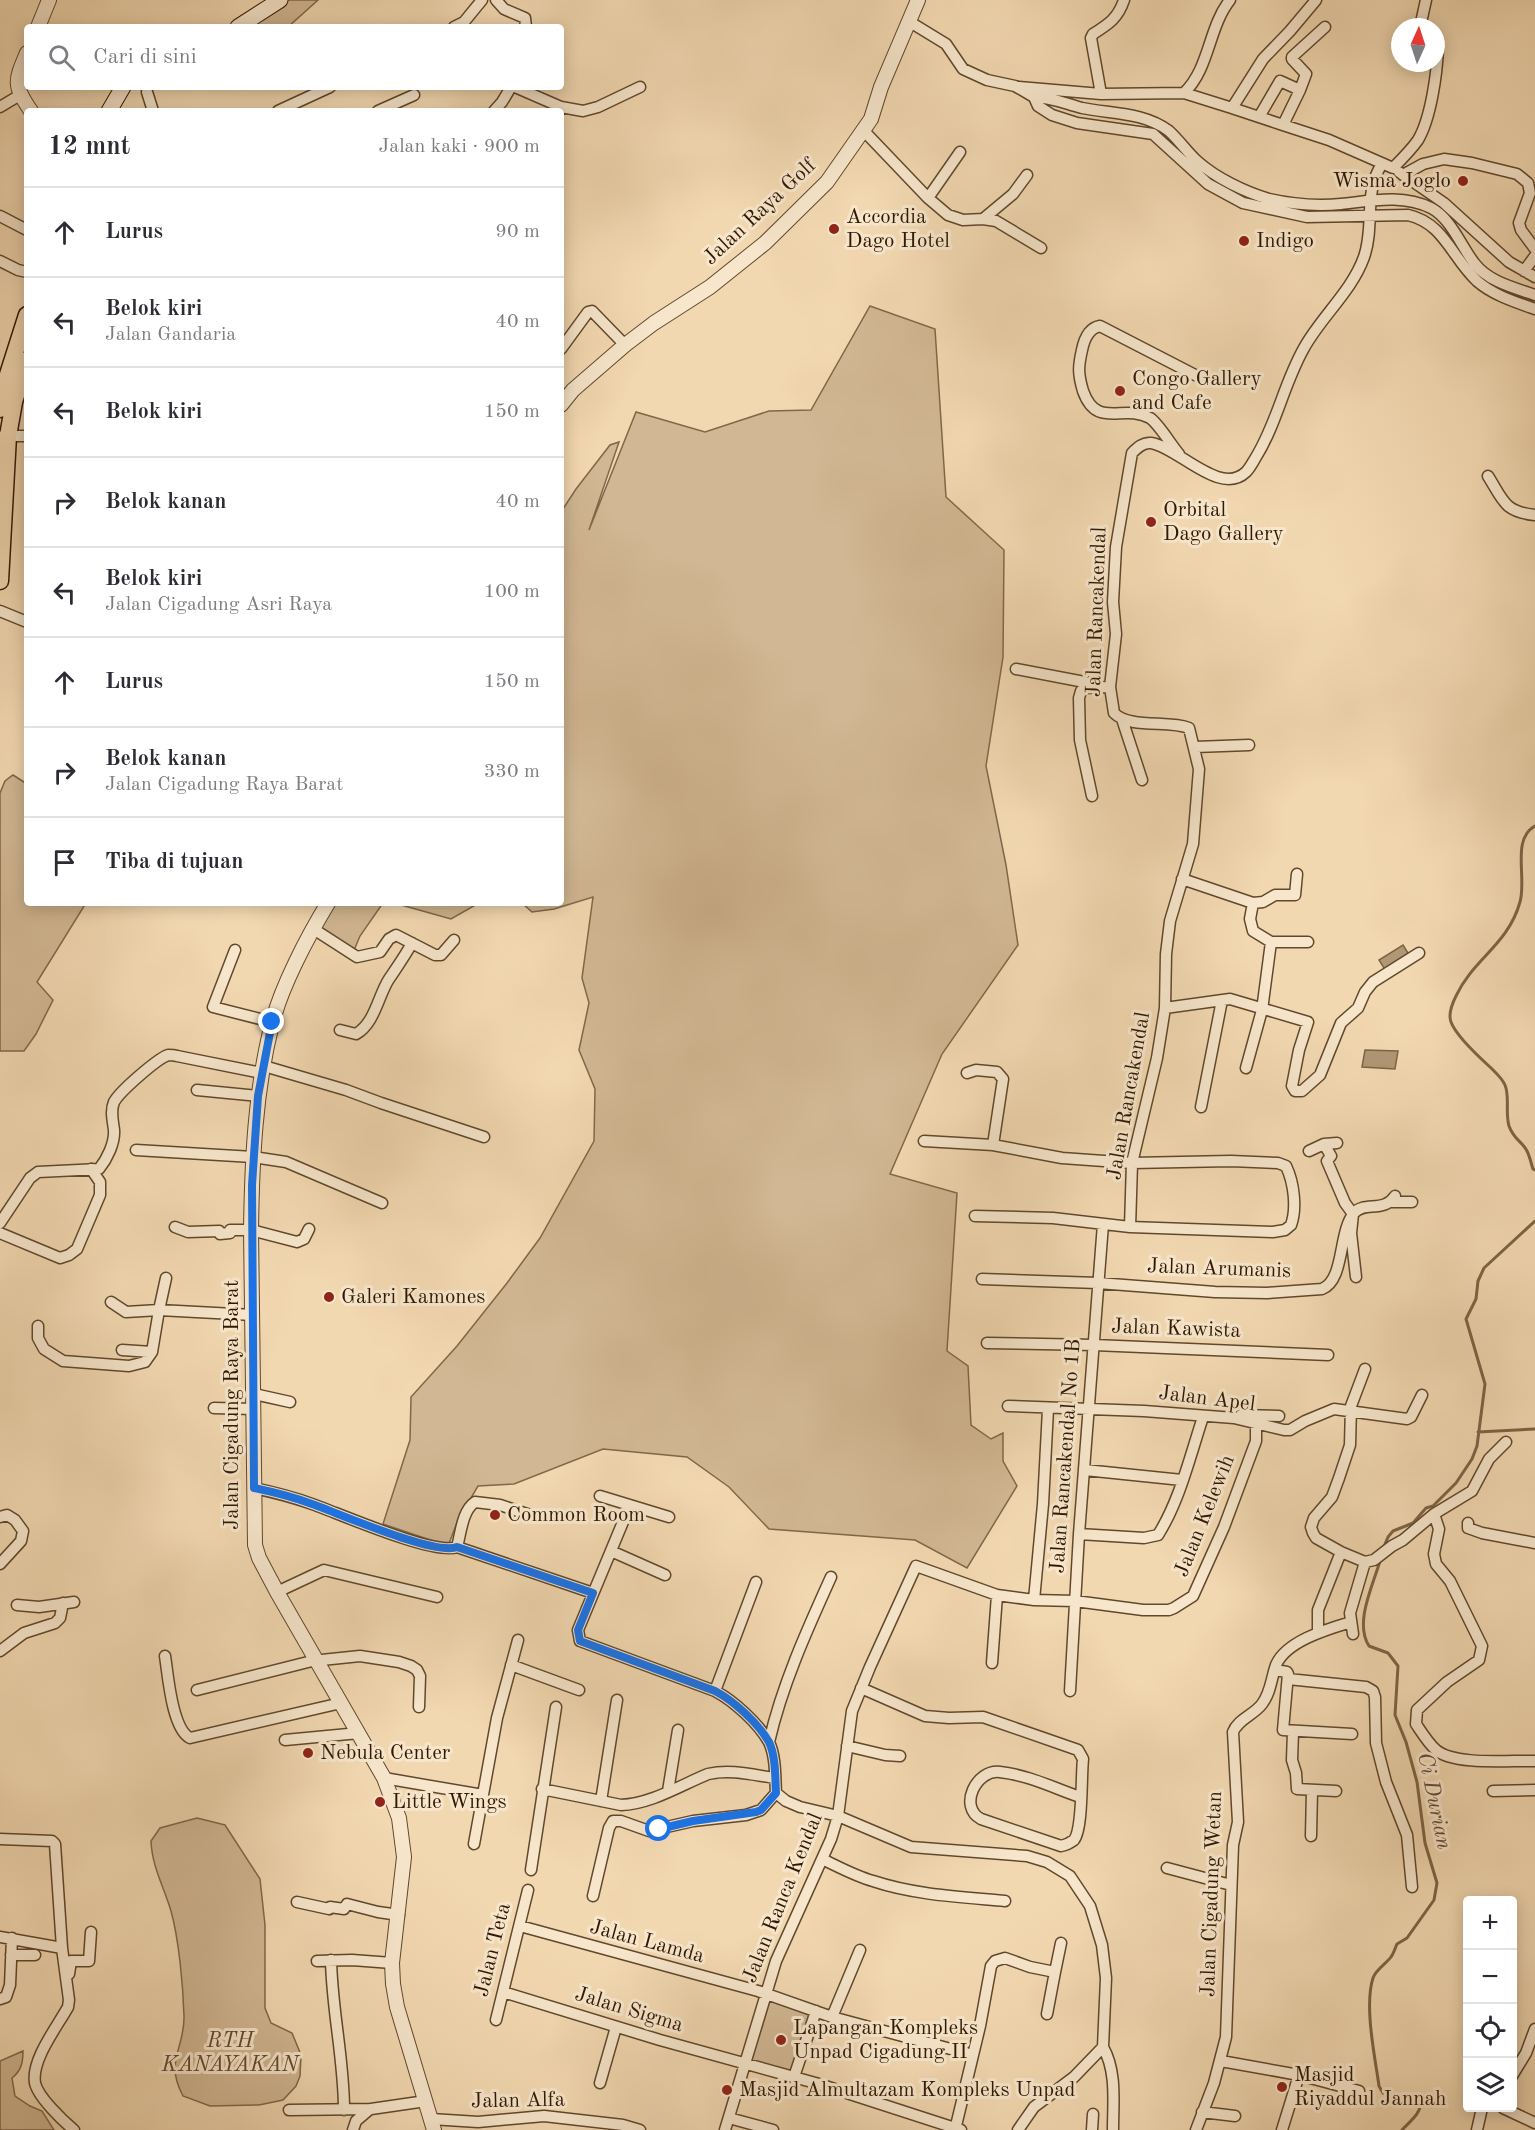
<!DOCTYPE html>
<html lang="id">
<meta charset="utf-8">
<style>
body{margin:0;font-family:"Old Standard TT",serif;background:#f2f2f3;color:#2b2b33}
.controls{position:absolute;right:18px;bottom:18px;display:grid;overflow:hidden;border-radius:6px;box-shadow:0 3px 15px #0003}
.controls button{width:54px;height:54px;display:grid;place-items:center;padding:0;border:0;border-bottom:2px solid #e1e1e2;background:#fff;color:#2b2b33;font:30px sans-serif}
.compass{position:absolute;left:1391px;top:18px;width:54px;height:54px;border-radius:50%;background:#fff;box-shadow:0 3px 15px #0003;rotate:3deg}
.stop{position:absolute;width:18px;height:18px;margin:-14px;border:4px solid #1a73e8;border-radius:50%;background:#fff}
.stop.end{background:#1a73e8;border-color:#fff;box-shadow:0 2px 6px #0008}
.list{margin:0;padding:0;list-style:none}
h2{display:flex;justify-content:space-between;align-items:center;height:78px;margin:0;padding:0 24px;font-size:26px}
h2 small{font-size:20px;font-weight:400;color:#7c7c81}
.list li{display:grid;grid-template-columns:39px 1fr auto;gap:18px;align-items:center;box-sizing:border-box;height:90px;padding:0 24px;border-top:2px solid #e1e1e2}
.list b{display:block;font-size:22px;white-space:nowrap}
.list p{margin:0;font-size:20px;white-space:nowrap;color:#7c7c81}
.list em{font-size:20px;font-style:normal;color:#7c7c81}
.icon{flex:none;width:33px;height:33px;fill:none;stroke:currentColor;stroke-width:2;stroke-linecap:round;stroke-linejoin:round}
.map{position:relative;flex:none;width:1535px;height:2130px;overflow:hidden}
.search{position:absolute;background:#fff;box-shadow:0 3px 15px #0003;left:24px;top:24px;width:540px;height:66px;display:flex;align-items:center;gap:15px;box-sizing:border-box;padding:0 21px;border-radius:6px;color:#7c7c81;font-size:22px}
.panel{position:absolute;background:#fff;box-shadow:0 3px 15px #0003;left:24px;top:108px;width:540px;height:798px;border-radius:6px}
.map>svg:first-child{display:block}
.green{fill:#d1b793;stroke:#80684a;stroke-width:1.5}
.water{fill:#b09775;stroke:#7d6446;stroke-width:1.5}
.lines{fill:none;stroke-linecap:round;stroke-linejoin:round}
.stream{stroke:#7d6446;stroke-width:3}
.minor-casing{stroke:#60482c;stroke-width:13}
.tertiary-casing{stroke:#60482c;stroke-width:16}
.secondary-casing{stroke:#301800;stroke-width:17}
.primary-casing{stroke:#301800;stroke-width:19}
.minor{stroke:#f7e6cc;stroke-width:10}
.tertiary{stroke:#f7e6cc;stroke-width:14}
.secondary{stroke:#f7e6cc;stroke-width:15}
.primary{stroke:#f2d8b1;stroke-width:16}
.route{stroke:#1a73e8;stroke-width:8}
.poi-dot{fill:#8f2418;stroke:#f7e6cc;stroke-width:2}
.labels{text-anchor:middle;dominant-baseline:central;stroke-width:6;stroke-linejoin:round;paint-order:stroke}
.poi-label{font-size:21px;fill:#301800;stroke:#f7e6cc;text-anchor:start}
.street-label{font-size:21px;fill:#301800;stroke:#f7e6cc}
.park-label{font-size:21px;font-style:italic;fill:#60482c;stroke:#f7e6cc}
.water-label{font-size:22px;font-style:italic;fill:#634b2f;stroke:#f7e6cc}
</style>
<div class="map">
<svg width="1535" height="2130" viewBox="0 0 1535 2130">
<rect width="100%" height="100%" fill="#f2d8b1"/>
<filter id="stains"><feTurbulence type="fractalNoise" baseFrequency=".00333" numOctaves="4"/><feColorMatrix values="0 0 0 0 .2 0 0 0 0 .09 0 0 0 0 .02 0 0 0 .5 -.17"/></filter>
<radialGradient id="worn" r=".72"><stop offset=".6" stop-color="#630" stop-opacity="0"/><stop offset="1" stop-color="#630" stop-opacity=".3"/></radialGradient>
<path class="green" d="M288 0H318L288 27H251L269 16Z
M870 306 935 329 946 497 1004 550 1003 657 986 766 1006 865 1018 945 942 1054 890 1174 957 1193 947 1351 968 1366 971 1425 991 1439 1003 1433V1461L1017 1486 967 1568 915 1540 769 1529 729 1487 687 1457 603 1449 514 1484 478 1486 458 1520 448 1546 383 1524 410 1440 411 1397 457 1346 507 1283 540 1238 594 1141 595 1089 579 1050 589 1003 582 978 593 897 554 909 532 912 522 903H561V512L576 489 610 445 619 442 589 530 636 412 705 432 769 411 811 410Z
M13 775 27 784V903H86L37 982 53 1000 36 1034 24 1051H0V793L5 781Z
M327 903H383L360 936 352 955 312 928Z
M394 903H479L451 919Z
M197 1818 225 1825 260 1879 265 1925V2008L271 2023 292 2033 301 2055 300 2076 296 2086 283 2100 259 2105 210 2106 183 2096C164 2060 185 2049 184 2016 183 1985 179 1940 171 1911 164 1887 152 1867 151 1841L160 1828Z
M766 1996 814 2012 793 2074 748 2062Z
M23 2051C23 2063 21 2071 12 2078L15 2096 30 2106 42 2111 54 2130H0V2061Z"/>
<path class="water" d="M1403 945 1411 958 1387 973 1379 960Z
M1365 1050 1398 1051 1395 1069 1362 1067Z"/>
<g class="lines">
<path class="stream" d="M1535 826C1511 839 1527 878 1520 902 1508 945 1473 959 1456 996 1452 1004 1448 1014 1451 1022 1456 1036 1479 1057 1490 1067 1495 1072 1502 1078 1505 1085 1510 1097 1505 1113 1509 1126 1514 1140 1522 1141 1527 1151 1530 1157 1531 1163 1533 1169L1535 1170
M1478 1432 1535 1429
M1383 1549 1388 1537 1393 1531 1413 1523 1426 1508 1433 1506 1456 1483 1472 1459 1477 1446 1485 1384 1466 1319 1476 1299 1478 1281 1484 1268 1535 1221
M1380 1561C1373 1585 1354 1623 1369 1646L1388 1653 1398 1666 1395 1715 1406 1742 1417 1782 1425 1843 1437 1883 1434 1900 1407 1938 1397 1944C1395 1948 1394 1953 1391 1957 1386 1964 1376 1969 1373 1978 1364 2006 1375 2057 1379 2086L1383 2093 1401 2097H1418L1421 2101C1421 2114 1410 2121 1402 2130"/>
<defs>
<path id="minor" d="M496 0 504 9 525 18 526 27
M910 22 946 44 963 69 987 80 1015 86 1034 97 1038 106 1052 115 1077 123 1153 134 1208 184 1243 203 1307 217 1408 215C1444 223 1452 258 1477 281 1493 295 1515 302 1535 309
M454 27 464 22 482 0
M1420 27 1426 0
M515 87 561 107 557 111
M1019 87 1101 94 1184 93C1210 68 1208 28 1230 0
M147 92 153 111
M1184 93 1232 108 1263 59 1290 31 1316 0
M1101 94 1091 38 1093 34C1109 24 1118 18 1124 0
M1034 97C1051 97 1066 104 1082 108 1112 114 1144 112 1169 131 1179 140 1187 152 1197 161 1216 178 1245 192 1269 199 1291 204 1319 206 1341 204 1371 201 1402 194 1431 208 1451 218 1462 248 1475 264 1489 282 1515 288 1535 295
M0 107 20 95
M561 107 583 111 598 107 640 87
M1232 108 1283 125 1300 90
M278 111 330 87
M378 111 414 95
M494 111 502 102 511 87
M1259 117 1280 81 1300 90 1306 74 1292 59V57L1325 27
M1283 125 1329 140 1393 168C1402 159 1411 150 1418 140 1431 118 1437 73 1438 48L1436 45
M864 131 928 198 948 215 963 220 983 219 996 221 1041 248
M1399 172 1444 203 1509 262 1535 277
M1403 175 1423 164 1444 159 1472 163 1517 174 1528 183 1530 193 1519 223 1521 230 1535 249
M928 198 960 152
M0 216 27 230
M983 219 1013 194 1027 175
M0 261 18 270 27 272
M1524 271 1535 256
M561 349 588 312 592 311 625 345
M3 436H27
M1179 454C1171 445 1159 424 1150 418 1123 403 1097 430 1083 391 1078 374 1078 367 1082 350 1084 340 1089 328 1100 326L1195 375 1202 377
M1488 476C1503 500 1504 512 1535 515
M0 611 27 622
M1016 669 1095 684
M1122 719 1142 780
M1195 747 1249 745
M1092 796 1080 740 1079 698 1081 691 1084 688 1110 687
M1182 879 1253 903 1250 919 1253 931 1271 942 1262 1010 1246 1068
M1253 903 1263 902 1275 895H1295L1297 874
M312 928 357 957 380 952 389 939 396 935 435 955H441L454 940
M1271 942H1308
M235 950 213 1007 272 1022
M1165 1008 1230 999 1308 1022 1299 1050 1292 1086 1295 1091H1302L1320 1075 1341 1023 1358 1008 1365 992 1373 982 1419 953
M340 1030 356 1034C375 1023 378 996 389 979 397 967 405 956 412 943
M264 1066 346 1090 381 1103 484 1137
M967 1073 976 1070 997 1072 1003 1079 993 1145
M197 1090 258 1096
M1201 1107 1222 1000
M924 1141 993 1145 1062 1158 1132 1163 1231 1161 1278 1163 1286 1166C1294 1183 1297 1208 1291 1225L1285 1230 1273 1232 1130 1227 1053 1218 975 1216
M1337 1143 1324 1144 1331 1156 1327 1161 1345 1203 1353 1214 1351 1233 1356 1277
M136 1150 253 1157 286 1162 382 1203
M1309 1151 1324 1144
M1391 1202H1412
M0 1223 30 1178 38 1172 99 1169C107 1159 115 1143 114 1130 113 1121 110 1111 114 1102 120 1091 157 1059 168 1055 171 1055 174 1055 177 1056L262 1073
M175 1227 188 1232 219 1231 220 1234 230 1233V1230H251L297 1242 304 1239 309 1229
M1130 1227 1132 1163 1157 1058 1165 1008 1166 954 1170 921 1193 844 1199 769 1189 728C1168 720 1130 729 1114 713L1110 687 1116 634 1113 602 1116 547 1132 453C1137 448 1143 442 1151 443 1178 447 1220 497 1246 472 1250 468 1253 462 1256 457 1277 423 1284 383 1304 348 1321 317 1352 291 1364 257 1375 226 1363 192 1382 164
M0 1233 60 1258 69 1255 77 1249 100 1195V1182L91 1169
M166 1278 159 1310 253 1315
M982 1279 1098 1283 1215 1292 1267 1293 1322 1289C1345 1280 1338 1232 1354 1213 1364 1201 1384 1213 1395 1196
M38 1326V1338L44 1349 63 1361 129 1366 145 1362 152 1352 159 1310 126 1312 111 1302
M987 1343 1094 1345 1328 1355
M122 1350 152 1352
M1365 1369 1351 1406 1350 1445 1339 1478 1332 1497 1314 1518 1311 1527 1313 1533 1316 1538 1341 1552 1365 1562 1374 1560 1392 1546 1403 1540 1434 1514 1472 1491 1489 1459 1506 1442
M254 1394 290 1402
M1008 1406 1144 1411 1234 1418 1284 1430H1290L1305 1421 1334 1409 1407 1419 1411 1417 1422 1395
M214 1408 254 1409
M1241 1415 1279 1416
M1085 1470 1182 1480
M254 1488C273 1492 293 1497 312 1504 338 1513 435 1556 457 1547
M600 1496 669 1517
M630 1505 578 1630 580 1641 715 1691C734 1701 758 1723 769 1742 776 1757 775 1777 776 1793L786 1801 800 1807 838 1816 911 1847 1027 1856 1047 1862 1070 1876 1090 1906 1102 1945 1106 1978 1103 2047
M1434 1514 1439 1529 1434 1554 1436 1564 1450 1581 1482 1646 1479 1660 1447 1682 1417 1710 1416 1724C1422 1733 1428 1743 1436 1750 1455 1766 1511 1760 1535 1761
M0 1517 7 1515 15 1520 23 1531 21 1541 0 1564
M1468 1523V1528L1482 1533 1535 1543
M1079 1534 1144 1538 1158 1535C1180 1500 1190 1456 1203 1417
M457 1547 593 1593
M457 1547C461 1533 462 1511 475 1502L500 1505 530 1515
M611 1551 665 1575
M277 1592 324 1570 437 1597
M1034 1600 1043 1504 1048 1409
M17 1605 39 1607 74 1602
M1318 1632V1610L1341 1552
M1353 1634 1350 1613 1365 1562
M0 1651 24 1633 55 1623 60 1618 63 1603
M165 1656C168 1675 172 1729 190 1738L341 1703
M992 1663 997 1595
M511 1665 579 1690
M1275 1670 1287 1672 1288 1674 1283 1730 1352 1734
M1288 1679 1366 1687 1373 1691 1375 1697 1376 1743 1386 1782 1407 1835 1412 1887
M861 1688 925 1716 949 1718 983 1717 1078 1750 1083 1759C1081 1776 1083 1829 1074 1840 1070 1843 1066 1845 1061 1846L981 1819C958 1807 976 1769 1000 1772 1028 1775 1054 1788 1080 1797
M197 1690 312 1661 360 1656 399 1662 411 1666 417 1670 420 1676 419 1707
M715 1691 756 1582
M1070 1691 1079 1534 1103 1224
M1293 1732 1292 1760 1296 1773 1297 1789 1336 1791
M285 1740 359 1733
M769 1742C782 1685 807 1630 831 1577
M847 1746 885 1755 900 1756
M384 1778 483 1795
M542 1789 621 1805C651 1804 681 1785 708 1774 731 1769 753 1775 775 1778
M668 1791 678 1730
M1493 1791 1535 1790
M601 1801 617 1700
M1311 1836 1312 1790
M0 1839 52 1841 55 1844 62 1948
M474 1844 497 1718 518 1640
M822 1859C839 1867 855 1876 873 1881 915 1895 961 1897 1005 1901
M1167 1868 1231 1885
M531 1870 556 1707
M593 1896 609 1828 613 1821H621L649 1831 693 1821 746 1815 761 1810 776 1793
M297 1902 329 1909 330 1907 344 1909 347 1904 378 1912 399 1915
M520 1926 758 1991 832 2017 973 2055
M0 1937 62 1948 69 2000 68 2007C57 2027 31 2060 35 2083 38 2097 63 2121 74 2130
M11 1955H35
M331 1960C332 2011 344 2059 344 2110
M317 1961 352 1960 392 1963
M69 1974 71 1961H89L91 1932
M503 1992 660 2040 819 2084 961 2130
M0 1999 6 1997 10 1985 12 1938
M1047 2014 1055 1972
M832 2017 860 1950
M496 2020 528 1890
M1221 2061 1299 2075 1359 2091
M1512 2076 1526 2053 1535 2029
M794 2077 816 2011
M600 2083 616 2027
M1503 2108 1535 2123
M289 2110 371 2109 426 2101
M1202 2112 1235 2116
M729 2118 773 2130
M431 2119 478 2122 544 2116 623 2125 640 2130
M353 2130 356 2121 370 2109
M725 2130 776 1961 831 1839 838 1816 852 1711 870 1667 916 1566 997 1595 1034 1600 1075 1601 1143 1610H1169L1174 1608 1193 1596 1224 1527 1256 1441V1424
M955 2130 980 2026 991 1966 995 1961 1005 1958 1030 1967 1055 1972 1061 1943
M1018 2130 1034 2107 1074 2077 1103 2047C1117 2072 1113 2102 1113 2130
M1092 2130 1093 2114
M1196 2130 1214 2083 1226 2037 1233 1845 1238 1822 1233 1732C1238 1719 1254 1715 1262 1704 1271 1692 1271 1679 1276 1665 1286 1641 1328 1629 1351 1622
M1282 2130 1299 2075
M1477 2130 1482 2108"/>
<path id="tertiary" d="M38 27 49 0
M27 53C15 81 13 85 31 111
M561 405 573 390 625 345 654 323 710 287 765 243 827 182 871 119 881 87 918 0
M328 903C308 936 281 987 272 1024 255 1091 252 1161 251 1230L255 1545 259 1558 277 1592 384 1778 399 1818 404 1857 392 1963 393 1984 397 2007 434 2130"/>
<path id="secondary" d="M238 27 280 0
M109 111 123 87"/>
<path id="primary" d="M0 409 4 387 27 315
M0 581 8 436 14 402 27 360"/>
</defs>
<use href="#minor" class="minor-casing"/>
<use href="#tertiary" class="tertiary-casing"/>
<use href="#secondary" class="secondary-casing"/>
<use href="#primary" class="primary-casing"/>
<use href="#minor" class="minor"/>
<use href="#tertiary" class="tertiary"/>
<use href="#secondary" class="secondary"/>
<use href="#primary" class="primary"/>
</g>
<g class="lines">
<path class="route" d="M272 1022 258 1096 252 1185 254 1488C273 1492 293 1497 312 1504 338 1513 435 1556 457 1547L593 1593 578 1630 580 1641 715 1691C734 1701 758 1723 769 1742 776 1757 775 1777 776 1793L761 1810 756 1812 693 1821 659 1829"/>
</g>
<g class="poi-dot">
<circle cx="1463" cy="181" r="6"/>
<circle cx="834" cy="229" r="6"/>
<circle cx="1244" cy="241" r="6"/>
<circle cx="1120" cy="391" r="6"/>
<circle cx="1151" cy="522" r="6"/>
<circle cx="329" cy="1297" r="6"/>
<circle cx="495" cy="1515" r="6"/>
<circle cx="308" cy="1753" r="6"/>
<circle cx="380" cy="1802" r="6"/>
<circle cx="781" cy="2040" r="6"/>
<circle cx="1282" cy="2087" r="6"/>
<circle cx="727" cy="2090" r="6"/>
</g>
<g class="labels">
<g class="poi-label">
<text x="1451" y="181" text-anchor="end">Wisma Joglo</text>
<text x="846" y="217">Accordia<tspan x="846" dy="24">Dago Hotel</tspan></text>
<text x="1256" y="241">Indigo</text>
<text x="1132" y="379">Congo Gallery<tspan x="1132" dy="24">and Cafe</tspan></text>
<text x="1163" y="510">Orbital<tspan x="1163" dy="24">Dago Gallery</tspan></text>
<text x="341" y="1297">Galeri Kamones</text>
<text x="507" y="1515">Common Room</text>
<text x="320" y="1753">Nebula Center</text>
<text x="392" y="1802">Little Wings</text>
<text x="793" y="2028">Lapangan Kompleks<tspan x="793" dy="24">Unpad Cigadung II</tspan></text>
<text x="1294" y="2075">Masjid<tspan x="1294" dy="24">Riyaddul Jannah</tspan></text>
<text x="739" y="2090">Masjid Almultazam Kompleks Unpad</text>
</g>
<g class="street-label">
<text transform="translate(760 212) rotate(-43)">Jalan Raya Golf</text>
<text transform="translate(1097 612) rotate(-88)">Jalan Rancakendal</text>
<text transform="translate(1129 1096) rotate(-80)">Jalan Rancakendal</text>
<text transform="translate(1219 1269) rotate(2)">Jalan Arumanis</text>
<text transform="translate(1176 1329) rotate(2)">Jalan Kawista</text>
<text transform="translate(1207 1399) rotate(7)">Jalan Apel</text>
<text transform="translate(232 1405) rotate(-90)">Jalan Cigadung Raya Barat</text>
<text transform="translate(1066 1456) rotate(-86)">Jalan Rancakendal No 1B</text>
<text transform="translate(1205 1516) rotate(-68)">Jalan Kelewih</text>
<text transform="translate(1212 1894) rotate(-88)">Jalan Cigadung Wetan</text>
<text transform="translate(783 1898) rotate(-68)">Jalan Ranca Kendal</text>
<text transform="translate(647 1942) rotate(15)">Jalan Lamda</text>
<text transform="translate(493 1950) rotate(-76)">Jalan Teta</text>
<text transform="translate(629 2010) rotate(17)">Jalan Sigma</text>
<text transform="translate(518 2101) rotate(-1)">Jalan Alfa</text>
</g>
<g class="park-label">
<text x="230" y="2041">RTH<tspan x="230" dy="24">KANAYAKAN</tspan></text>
</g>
<g class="water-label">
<text transform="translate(1434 1801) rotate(78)">Ci Durian</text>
</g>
</g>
<rect width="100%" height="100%" filter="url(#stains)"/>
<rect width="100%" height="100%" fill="url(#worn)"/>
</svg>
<div class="controls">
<button>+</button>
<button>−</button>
<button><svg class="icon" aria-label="locate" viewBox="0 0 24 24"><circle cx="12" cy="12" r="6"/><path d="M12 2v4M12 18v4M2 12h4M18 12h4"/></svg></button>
<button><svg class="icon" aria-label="layers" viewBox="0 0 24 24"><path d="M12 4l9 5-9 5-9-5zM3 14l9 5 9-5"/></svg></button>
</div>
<svg class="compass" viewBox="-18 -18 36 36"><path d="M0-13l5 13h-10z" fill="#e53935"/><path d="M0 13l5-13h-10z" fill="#7c7c81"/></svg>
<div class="stop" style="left:659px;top:1829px"></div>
<div class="stop end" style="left:272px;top:1022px"></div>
<div class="search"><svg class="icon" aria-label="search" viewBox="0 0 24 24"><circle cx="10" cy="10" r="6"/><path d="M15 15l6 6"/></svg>Cari di sini</div>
<section class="panel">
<h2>12 mnt<small>Jalan kaki · 900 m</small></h2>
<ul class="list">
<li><svg class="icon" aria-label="ahead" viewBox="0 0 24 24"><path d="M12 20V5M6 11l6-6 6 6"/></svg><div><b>Lurus</b></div><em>90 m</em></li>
<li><svg class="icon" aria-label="left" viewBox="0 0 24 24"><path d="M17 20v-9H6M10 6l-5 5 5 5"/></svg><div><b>Belok kiri</b><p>Jalan Gandaria</p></div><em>40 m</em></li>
<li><svg class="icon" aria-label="left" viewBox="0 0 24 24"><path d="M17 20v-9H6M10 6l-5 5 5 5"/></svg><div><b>Belok kiri</b></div><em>150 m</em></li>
<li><svg class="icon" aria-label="right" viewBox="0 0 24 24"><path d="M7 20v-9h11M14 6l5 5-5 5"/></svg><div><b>Belok kanan</b></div><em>40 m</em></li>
<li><svg class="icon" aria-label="left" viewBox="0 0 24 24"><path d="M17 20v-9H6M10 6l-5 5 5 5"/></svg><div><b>Belok kiri</b><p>Jalan Cigadung Asri Raya</p></div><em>100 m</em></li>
<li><svg class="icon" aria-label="ahead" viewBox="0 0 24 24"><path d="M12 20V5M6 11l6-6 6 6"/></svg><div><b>Lurus</b></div><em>150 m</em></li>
<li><svg class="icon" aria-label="right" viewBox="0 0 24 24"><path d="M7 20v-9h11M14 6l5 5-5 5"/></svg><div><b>Belok kanan</b><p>Jalan Cigadung Raya Barat</p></div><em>330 m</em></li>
<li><svg class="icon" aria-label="arrive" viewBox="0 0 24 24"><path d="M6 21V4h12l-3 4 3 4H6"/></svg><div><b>Tiba di tujuan</b></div></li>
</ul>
</section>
</div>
